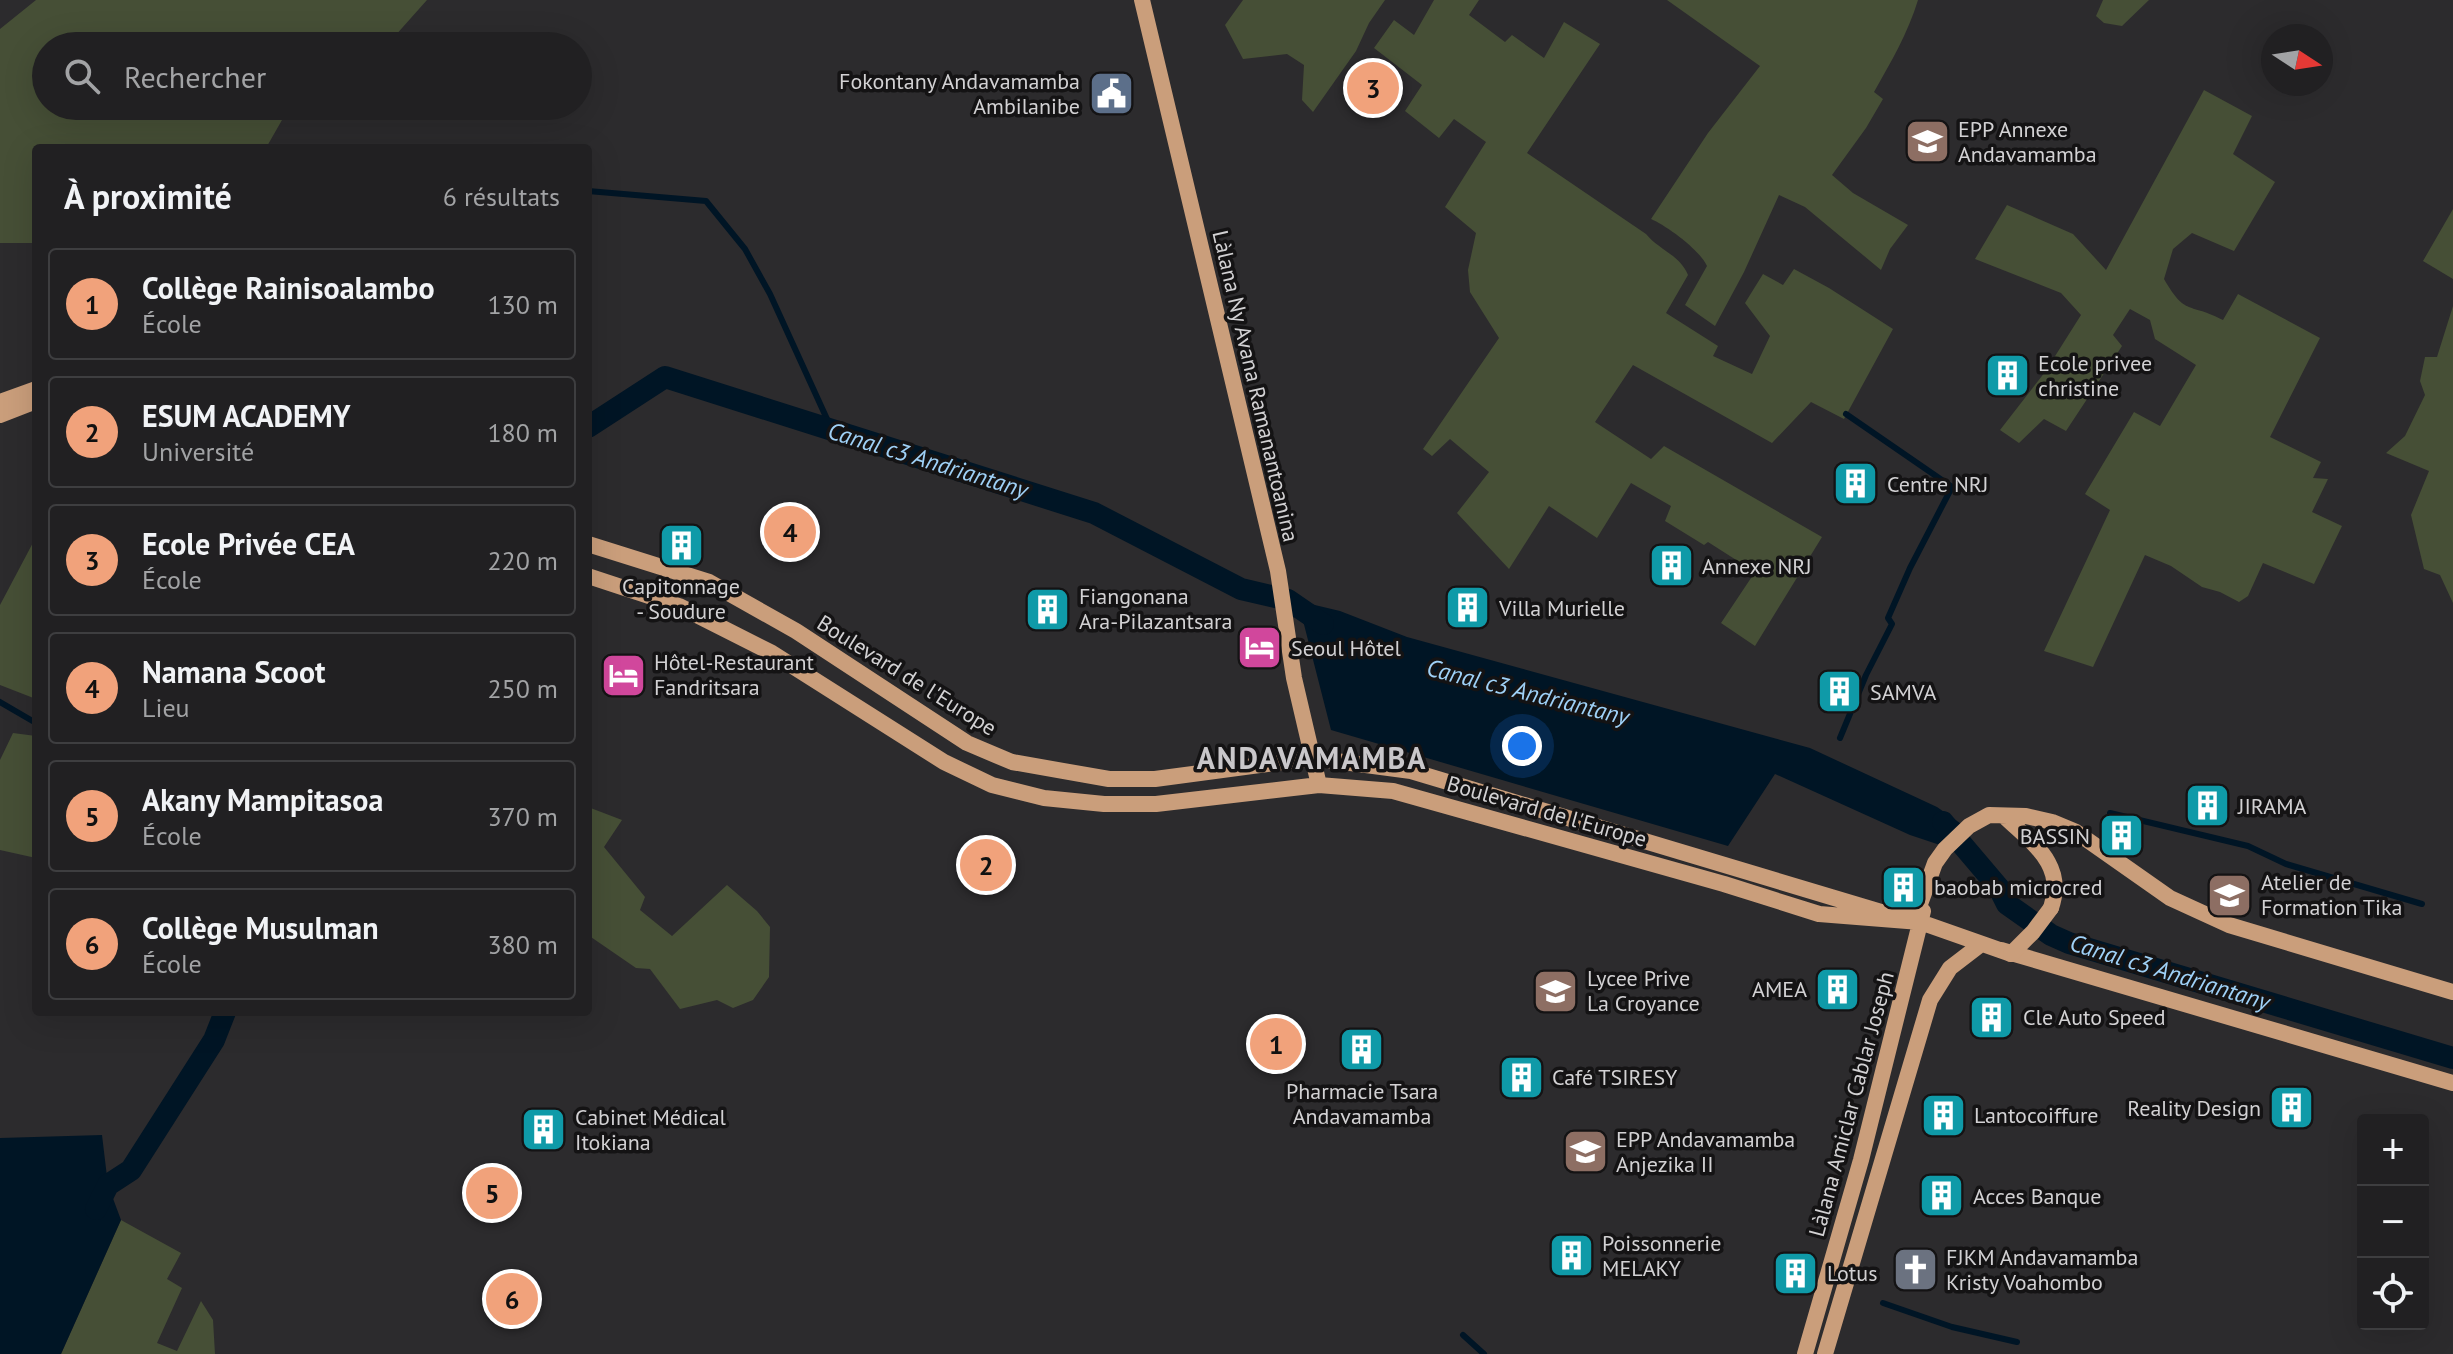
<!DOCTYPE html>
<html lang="fr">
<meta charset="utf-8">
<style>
body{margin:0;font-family:"PT Sans",sans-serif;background:#2d2d2f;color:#f1f3f6}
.controls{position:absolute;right:24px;bottom:24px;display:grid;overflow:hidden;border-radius:8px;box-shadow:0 8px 32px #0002}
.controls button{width:72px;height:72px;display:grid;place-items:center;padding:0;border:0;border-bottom:2px solid #3e3e40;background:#212022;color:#f1f3f6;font:40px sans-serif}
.compass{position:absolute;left:2261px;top:24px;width:72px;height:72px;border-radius:50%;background:#212022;box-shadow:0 8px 32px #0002;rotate:102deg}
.you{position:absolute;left:1522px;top:746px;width:28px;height:28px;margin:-20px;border:6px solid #fff;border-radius:50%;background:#1a73e8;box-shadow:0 0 0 12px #1a73e833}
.badge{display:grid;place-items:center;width:52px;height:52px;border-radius:50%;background:#f1a27b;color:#111;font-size:26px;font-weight:700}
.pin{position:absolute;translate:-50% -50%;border:4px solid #fff;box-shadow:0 2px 8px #0006}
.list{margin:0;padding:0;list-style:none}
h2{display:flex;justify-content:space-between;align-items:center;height:104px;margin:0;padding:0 32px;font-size:34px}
h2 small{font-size:26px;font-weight:400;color:#a2a3a5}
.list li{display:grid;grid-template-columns:52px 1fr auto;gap:24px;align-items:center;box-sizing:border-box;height:112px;margin:0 16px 16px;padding:0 16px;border:2px solid #3e3e40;border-radius:8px}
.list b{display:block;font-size:30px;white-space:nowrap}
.list p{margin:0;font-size:26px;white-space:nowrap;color:#a2a3a5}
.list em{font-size:26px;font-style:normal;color:#a2a3a5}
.icon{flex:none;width:44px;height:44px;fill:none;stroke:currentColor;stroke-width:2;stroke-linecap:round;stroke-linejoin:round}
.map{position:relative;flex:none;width:2453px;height:1354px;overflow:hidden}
.search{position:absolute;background:#212022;box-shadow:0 8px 32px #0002;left:32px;top:32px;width:560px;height:88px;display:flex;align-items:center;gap:20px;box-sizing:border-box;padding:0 28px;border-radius:44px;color:#a2a3a5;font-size:30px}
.panel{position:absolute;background:#212022;box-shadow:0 8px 32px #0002;left:32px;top:144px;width:560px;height:872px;border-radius:8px}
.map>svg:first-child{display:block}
.green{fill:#464f36}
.water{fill:#001525}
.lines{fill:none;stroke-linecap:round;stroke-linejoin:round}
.stream{stroke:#001525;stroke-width:6}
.canal{stroke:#001525;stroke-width:22}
.secondary{stroke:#ca9e7b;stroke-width:16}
.secondary-bridge{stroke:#ca9e7b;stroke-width:16}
.labels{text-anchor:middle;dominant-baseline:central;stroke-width:7;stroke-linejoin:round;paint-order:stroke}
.poi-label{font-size:22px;fill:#d2d1d3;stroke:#141314;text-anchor:start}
.street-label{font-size:22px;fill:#d2d1d3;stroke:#141314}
.water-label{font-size:24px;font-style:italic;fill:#9fd1f7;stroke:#141314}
.district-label{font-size:30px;font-weight:bold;letter-spacing:2px;fill:#c9c7ca;stroke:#141314}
</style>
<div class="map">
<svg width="2453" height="1354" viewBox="0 0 2453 1354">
<rect width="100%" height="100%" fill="#2c2b2d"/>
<path class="green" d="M36 0H427L386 46H46V106H290L266 148H36V243H0V29Z
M1243 0H1385L1369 23 1356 51 1313 112 1302 100 1304 65 1287 54 1243 59 1225 25Z
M1434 0H1479L1469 15 1505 42 1512 35 1544 58 1564 22 1600 44 1527 153 1646 234C1659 250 1680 255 1688 275L1666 313 1718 346 1713 356 1752 374 1770 336 1745 303 1763 274 1783 285 1794 269 1829 288 1893 329 1844 419 1811 402 1772 443 1633 365 1595 422 1651 459 1664 446 1822 537 1755 646 1721 623 1755 572 1708 542 1704 545 1665 521 1671 506 1631 483 1597 538 1549 506 1509 569 1457 513 1489 472 1450 439 1432 456 1423 449 1499 338 1470 292 1468 270 1476 233 1445 207 1486 142 1454 119 1439 138 1405 111 1422 85 1374 48 1394 20 1414 35Z
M1667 0H1918C1908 33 1891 62 1874 92L1883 99 1866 128 1832 175 1853 193 1908 225 1890 249 1881 270 1805 207 1779 195 1744 272 1715 326 1685 305 1707 266C1700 250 1667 226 1651 219L1708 133 1760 66Z
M2103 0H2149L2122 26 2104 23 2096 16Z
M2204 90 2252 116 2233 154 2275 182 2234 251 2192 233 2173 249 2164 279C2186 317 2189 302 2223 320L2238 294 2320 338 2270 437 2321 462 2313 478 2328 479 2312 512 2342 526 2314 584 2263 563 2248 596 2239 602 2220 592 2202 587 2171 566 2145 555 2093 667 2044 651 2110 510 2085 494 2134 412 2160 426 2196 365 2155 339 2150 320 2130 309 2113 335 2122 346 2066 431 2044 419 2019 443 2000 430 2045 372 2081 315 2061 293 1975 259 2007 205 2073 234 2106 270Z
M2453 209V279L2423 261Z
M2453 306V603L2440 575 2424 569 2411 515 2429 471 2386 453 2405 436 2425 395 2420 381 2425 357H2437Z
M36 537V699L0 685V605Z
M13 733 36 736V858L0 850V760Z
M588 807 622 820 604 847 645 897 640 910 672 936 727 885 757 911 770 927 769 977 753 1000 733 1008 717 1000 680 1009 650 969 636 968 588 935Z
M121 1220 181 1253 167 1279 182 1288 157 1343 177 1351 201 1301 213 1320 215 1354H61Z"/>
<path class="water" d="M1298 601 1340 611 1407 637 1810 748 1937 807 1967 828 1943 846 1910 835 1775 774 1728 846 1331 730Z
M102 1135 108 1185 121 1220 61 1354H0V1138Z"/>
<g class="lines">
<path class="stream" d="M588 191 706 201 745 249 770 294 832 430
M0 702 36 723
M1840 738 1866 675 1892 624 1888 618 1910 568 1952 487 1846 414
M2110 813 2248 846 2286 864 2422 904
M1883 1303 1952 1327 2017 1342
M1463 1335 1484 1354"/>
<path class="canal" d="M588 427 665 377 1094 513 1241 589 1288 600 1323 624
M1943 822 1999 888 2007 904 2051 935 2069 943 2453 1058
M96 1209 108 1185 131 1170 214 1040 225 1012"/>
<path class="secondary" d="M1142 0 1278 571 1294 678 1319 785
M0 402 36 389
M0 415 36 401
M588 544 709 582 796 631 967 743 1012 762 1109 779H1155L1313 758 1411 771 1881 912H1899L1920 904 1935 863 1945 849 1969 826 1989 815 2026 816 2052 822 2076 832 2170 898 2229 925 2453 992
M588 576 679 606 772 653 944 762 992 785 1044 798 1104 804H1156L1319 785 1393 791 1724 884 1819 914 1920 922 2011 954
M2004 816C2033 844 2066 864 2051 908
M2001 950 2453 1083
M1805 1354 1861 1160 1923 911
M1825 1354 1930 1000 1950 968 1980 945"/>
<path class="secondary-bridge" d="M2011 954 2033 932 2051 908"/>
</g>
<defs>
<symbol id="civic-square" viewBox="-11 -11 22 22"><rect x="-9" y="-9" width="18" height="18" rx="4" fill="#5c6f8a" stroke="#141314"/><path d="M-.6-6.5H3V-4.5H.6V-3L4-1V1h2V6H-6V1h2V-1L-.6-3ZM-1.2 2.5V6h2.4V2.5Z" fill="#fff"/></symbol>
<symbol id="school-square" viewBox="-11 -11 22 22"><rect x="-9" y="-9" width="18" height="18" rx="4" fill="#8d6e63" stroke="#141314"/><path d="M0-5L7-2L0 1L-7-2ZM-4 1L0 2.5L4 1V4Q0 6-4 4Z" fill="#fff"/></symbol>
<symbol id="building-square" viewBox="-11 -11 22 22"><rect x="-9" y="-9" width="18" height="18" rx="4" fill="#0f9aa8" stroke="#141314"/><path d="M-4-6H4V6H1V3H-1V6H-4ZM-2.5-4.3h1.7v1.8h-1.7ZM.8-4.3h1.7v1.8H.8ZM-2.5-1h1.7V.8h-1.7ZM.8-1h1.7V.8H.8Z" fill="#fff"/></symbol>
<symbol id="hotel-square" viewBox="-11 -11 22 22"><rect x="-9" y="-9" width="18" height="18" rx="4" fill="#d1479c" stroke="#141314"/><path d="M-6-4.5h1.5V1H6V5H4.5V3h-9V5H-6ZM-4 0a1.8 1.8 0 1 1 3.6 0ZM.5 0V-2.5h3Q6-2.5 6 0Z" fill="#fff"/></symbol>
<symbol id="church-square" viewBox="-11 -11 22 22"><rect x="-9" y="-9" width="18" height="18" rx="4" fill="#6b7280" stroke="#141314"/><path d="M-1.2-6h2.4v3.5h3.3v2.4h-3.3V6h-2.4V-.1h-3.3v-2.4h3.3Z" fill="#fff"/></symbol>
</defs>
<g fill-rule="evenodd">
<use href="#civic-square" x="1086" y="68" width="51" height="51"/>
<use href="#school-square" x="1902" y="116" width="51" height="51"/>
<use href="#building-square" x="1982" y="350" width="51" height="51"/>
<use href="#building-square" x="1830" y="458" width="51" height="51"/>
<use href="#building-square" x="656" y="520" width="51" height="51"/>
<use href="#building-square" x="1646" y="540" width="51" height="51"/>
<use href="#building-square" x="1442" y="582" width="51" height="51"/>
<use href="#building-square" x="1022" y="584" width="51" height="51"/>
<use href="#hotel-square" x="1234" y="622" width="51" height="51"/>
<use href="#hotel-square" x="598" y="650" width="51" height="51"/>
<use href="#building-square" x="1814" y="666" width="51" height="51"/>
<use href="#building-square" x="2182" y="780" width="51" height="51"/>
<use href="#building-square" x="2096" y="810" width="51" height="51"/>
<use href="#building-square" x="1878" y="862" width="51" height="51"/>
<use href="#school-square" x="2204" y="870" width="51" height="51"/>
<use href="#building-square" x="1812" y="964" width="51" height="51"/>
<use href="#school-square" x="1530" y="966" width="51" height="51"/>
<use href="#building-square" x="1966" y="992" width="51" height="51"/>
<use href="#building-square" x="1336" y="1024" width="51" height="51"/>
<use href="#building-square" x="1496" y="1052" width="51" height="51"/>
<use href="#building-square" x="2266" y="1082" width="51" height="51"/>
<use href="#building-square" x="1918" y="1090" width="51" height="51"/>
<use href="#building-square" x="518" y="1104" width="51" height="51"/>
<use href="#school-square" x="1560" y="1126" width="51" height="51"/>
<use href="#building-square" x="1916" y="1170" width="51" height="51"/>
<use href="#building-square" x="1546" y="1230" width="51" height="51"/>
<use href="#church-square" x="1890" y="1244" width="51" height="51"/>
<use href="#building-square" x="1770" y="1248" width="51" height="51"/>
</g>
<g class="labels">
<g class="poi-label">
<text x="1080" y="81" text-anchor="end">Fokontany Andavamamba<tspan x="1080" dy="25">Ambilanibe</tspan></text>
<text x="1958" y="129">EPP Annexe<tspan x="1958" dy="25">Andavamamba</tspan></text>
<text x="2038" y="363">Ecole privee<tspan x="2038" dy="25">christine</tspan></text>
<text x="1887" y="484">Centre NRJ</text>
<text x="1702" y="566">Annexe NRJ</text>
<text x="681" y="586" text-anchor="middle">Capitonnage<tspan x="681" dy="25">- Soudure</tspan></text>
<text x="1079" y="596">Fiangonana<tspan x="1079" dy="25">Ara-Pilazantsara</tspan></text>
<text x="1499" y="608">Villa Murielle</text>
<text x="1291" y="648">Seoul Hôtel</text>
<text x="654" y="662">Hôtel-Restaurant<tspan x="654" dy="25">Fandritsara</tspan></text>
<text x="1870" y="692">SAMVA</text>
<text x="2238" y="806">JIRAMA</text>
<text x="2090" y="836" text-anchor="end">BASSIN</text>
<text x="2261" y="882">Atelier de<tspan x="2261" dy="25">Formation Tika</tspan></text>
<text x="1934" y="887">baobab microcred</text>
<text x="1587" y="978">Lycee Prive<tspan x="1587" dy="25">La Croyance</tspan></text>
<text x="1807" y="989" text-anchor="end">AMEA</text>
<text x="2023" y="1017">Cle Auto Speed</text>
<text x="1552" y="1077">Café TSIRESY</text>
<text x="1362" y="1091" text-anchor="middle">Pharmacie Tsara<tspan x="1362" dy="25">Andavamamba</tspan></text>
<text x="2261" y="1108" text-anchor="end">Reality Design</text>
<text x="1974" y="1115">Lantocoiffure</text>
<text x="575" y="1117">Cabinet Médical<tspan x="575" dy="25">Itokiana</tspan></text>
<text x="1616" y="1139">EPP Andavamamba<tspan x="1616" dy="25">Anjezika II</tspan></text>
<text x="1973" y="1196">Acces Banque</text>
<text x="1602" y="1243">Poissonnerie<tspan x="1602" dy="25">MELAKY</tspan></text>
<text x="1946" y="1257">FJKM Andavamamba<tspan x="1946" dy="25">Kristy Voahombo</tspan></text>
<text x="1827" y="1273">Lotus</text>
</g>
<g class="street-label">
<text transform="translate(1256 386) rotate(77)">Làlana Ny Avana Ramanantoanina</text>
<text transform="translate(907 675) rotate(32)">Boulevard de l'Europe</text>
<text transform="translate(1547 811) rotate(16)">Boulevard de l'Europe</text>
<text transform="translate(1851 1104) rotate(-75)">Làlana Amiclar Cablar Joseph</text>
</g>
<g class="water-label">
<text transform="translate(928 460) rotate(17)">Canal c3 Andriantany</text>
<text transform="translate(1528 692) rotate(14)">Canal c3 Andriantany</text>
<text transform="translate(2170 972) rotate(17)">Canal c3 Andriantany</text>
</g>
<g class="district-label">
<text x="1312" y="757">ANDAVAMAMBA</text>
</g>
</g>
</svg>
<div class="controls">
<button>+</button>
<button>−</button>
<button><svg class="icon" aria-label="locate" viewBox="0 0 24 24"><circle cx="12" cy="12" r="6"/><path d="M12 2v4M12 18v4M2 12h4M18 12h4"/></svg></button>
</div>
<svg class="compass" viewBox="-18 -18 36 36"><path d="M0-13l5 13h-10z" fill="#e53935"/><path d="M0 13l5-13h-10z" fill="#a2a3a5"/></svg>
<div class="you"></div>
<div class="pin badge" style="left:1276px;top:1044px">1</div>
<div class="pin badge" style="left:986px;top:865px">2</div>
<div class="pin badge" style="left:1373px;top:88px">3</div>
<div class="pin badge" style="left:790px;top:532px">4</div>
<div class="pin badge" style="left:492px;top:1193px">5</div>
<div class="pin badge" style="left:512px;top:1299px">6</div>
<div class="search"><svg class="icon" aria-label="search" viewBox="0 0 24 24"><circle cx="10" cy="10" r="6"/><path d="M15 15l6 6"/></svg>Rechercher</div>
<section class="panel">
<h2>À proximité<small>6 résultats</small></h2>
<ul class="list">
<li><span class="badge">1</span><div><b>Collège Rainisoalambo</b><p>École</p></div><em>130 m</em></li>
<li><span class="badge">2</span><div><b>ESUM ACADEMY</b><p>Université</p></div><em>180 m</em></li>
<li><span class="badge">3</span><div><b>Ecole Privée CEA</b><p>École</p></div><em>220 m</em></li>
<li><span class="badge">4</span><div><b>Namana Scoot</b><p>Lieu</p></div><em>250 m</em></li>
<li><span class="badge">5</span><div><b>Akany Mampitasoa</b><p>École</p></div><em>370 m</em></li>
<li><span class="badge">6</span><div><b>Collège Musulman</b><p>École</p></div><em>380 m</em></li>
</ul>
</section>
</div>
